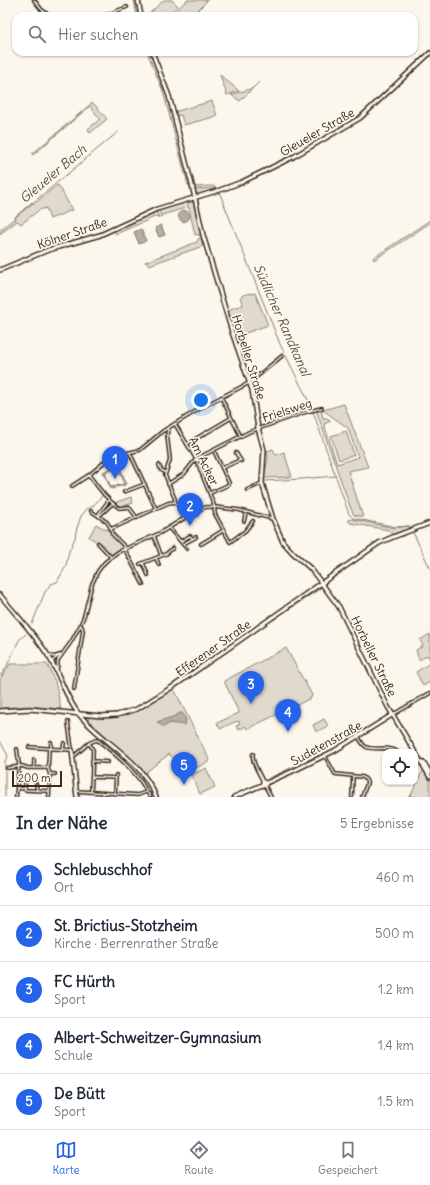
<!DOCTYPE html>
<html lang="de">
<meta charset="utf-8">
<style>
body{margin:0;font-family:Delius,sans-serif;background:#f6f6f7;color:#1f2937}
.controls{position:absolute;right:12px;bottom:12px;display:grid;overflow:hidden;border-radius:8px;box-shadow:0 1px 3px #0004}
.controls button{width:36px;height:36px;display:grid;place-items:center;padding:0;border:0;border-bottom:1px solid #e0e1e3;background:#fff;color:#1f2937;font:20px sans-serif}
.scale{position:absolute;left:12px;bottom:10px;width:50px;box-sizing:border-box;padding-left:4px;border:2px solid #3b2a1e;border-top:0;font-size:11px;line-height:14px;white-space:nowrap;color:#3b2a1e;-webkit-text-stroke:3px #fbf7ec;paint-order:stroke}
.you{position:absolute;left:201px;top:400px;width:14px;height:14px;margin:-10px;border:3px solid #fff;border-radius:50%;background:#1a73e8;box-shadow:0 0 0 6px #1a73e833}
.badge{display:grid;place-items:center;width:26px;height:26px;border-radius:50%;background:#2563eb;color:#fff;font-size:13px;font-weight:700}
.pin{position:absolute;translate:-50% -33px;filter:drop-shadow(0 1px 2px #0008)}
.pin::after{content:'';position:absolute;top:21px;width:14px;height:12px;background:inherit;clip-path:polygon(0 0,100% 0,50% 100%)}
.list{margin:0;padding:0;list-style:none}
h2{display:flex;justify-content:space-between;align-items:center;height:52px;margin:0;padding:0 16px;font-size:17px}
h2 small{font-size:13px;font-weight:400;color:#747a83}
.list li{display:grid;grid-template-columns:26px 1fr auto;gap:12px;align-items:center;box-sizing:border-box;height:56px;padding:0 16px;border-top:1px solid #e0e1e3}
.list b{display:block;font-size:15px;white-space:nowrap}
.list p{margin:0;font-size:13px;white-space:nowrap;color:#747a83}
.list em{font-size:13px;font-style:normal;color:#747a83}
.icon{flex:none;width:22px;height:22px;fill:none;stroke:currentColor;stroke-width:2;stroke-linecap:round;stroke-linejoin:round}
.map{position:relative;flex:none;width:430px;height:797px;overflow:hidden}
.search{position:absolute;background:#fff;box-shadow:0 1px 3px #0004;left:12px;right:12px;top:12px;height:44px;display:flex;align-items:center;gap:10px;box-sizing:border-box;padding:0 14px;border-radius:12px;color:#747a83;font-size:15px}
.sheet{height:332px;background:#fff}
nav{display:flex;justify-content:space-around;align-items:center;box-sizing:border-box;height:56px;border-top:1px solid #e0e1e3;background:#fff;font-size:11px;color:#747a83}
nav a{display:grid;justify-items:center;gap:2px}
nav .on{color:#2563eb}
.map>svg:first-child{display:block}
.green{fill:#dfd9ce;stroke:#8d8276}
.water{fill:#b6aea2;stroke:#85796d}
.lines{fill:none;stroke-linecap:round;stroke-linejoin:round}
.stream{stroke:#85796d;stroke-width:1}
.street-casing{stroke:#3b2a1e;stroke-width:4.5}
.secondary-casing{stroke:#3b2a1e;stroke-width:6}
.street{stroke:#fbf7ec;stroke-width:1.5}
.secondary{stroke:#fbf7ec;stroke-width:3}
.labels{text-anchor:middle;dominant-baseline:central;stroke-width:3.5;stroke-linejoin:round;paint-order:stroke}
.street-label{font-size:12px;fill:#3b2a1e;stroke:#fbf7ec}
.water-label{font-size:13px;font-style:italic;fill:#605246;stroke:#fbf7ec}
</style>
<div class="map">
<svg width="430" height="797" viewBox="0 0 430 797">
<rect width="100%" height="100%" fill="#fbf7ec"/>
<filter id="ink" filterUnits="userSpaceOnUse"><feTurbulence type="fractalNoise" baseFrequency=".025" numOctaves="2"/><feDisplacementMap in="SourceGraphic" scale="8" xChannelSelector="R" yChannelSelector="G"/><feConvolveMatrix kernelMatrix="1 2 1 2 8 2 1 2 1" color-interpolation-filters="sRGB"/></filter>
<g filter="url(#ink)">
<path class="green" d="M164 0H172L178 6 167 16H153L150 13Z
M187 0H208L192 16H170Z
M220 75 239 91 227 95Z
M261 80 240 101 231 95 253 88Z
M212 101 217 116 184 125 181 115 176 116 174 112Z
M92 103 95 105 107 119 90 133 88 129 100 119 90 106 33 155 32 154Z
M57 185 59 186 72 210 50 219 46 208 39 210 21 224 17 221 0 234V232L16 219 15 217 32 202 34 204Z
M214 188 216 191 199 195 196 193 195 189Z
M192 202 194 204 201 234 199 236 198 234 195 235 189 208H188L187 203Z
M184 203 185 208 162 215 161 217 159 210Z
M155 211 157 212 159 218 157 216 116 234 114 231Z
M430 220V223L374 260 373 258Z
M199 238H201L203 246 149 265 145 262 197 242Z
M250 293 251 294 255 293 268 325 235 337 228 312 232 308 243 305 240 298 243 295Z
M344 404 368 467 348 471 363 517 354 515 351 509 317 413 318 410 321 409 323 418H327L331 421 324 424 337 464 358 457 348 428 323 410Z
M346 431 354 455 339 460 331 436Z
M273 449 276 455 284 452 292 477 264 478 268 458 267 451Z
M131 497 133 503 121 507 114 503Z
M352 519 394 528 408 526 410 528 393 534 388 530 350 523 348 520Z
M96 524 105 529 109 530C112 537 120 541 122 547L111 555 99 543 89 537Z
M320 587 321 588 273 620 289 607Z
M430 634V660L428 655 419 660 416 650 423 646 420 640Z
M286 648 312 695 311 698 247 729 245 726 241 729V728L238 730 236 726 239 725V721C232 722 227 726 220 729L217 723 239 713 224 681Z
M430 663V682L423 686 416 672Z
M10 664H47L55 681 61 709 28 706 0 708V679Z
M174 689 210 761 184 774 178 763 169 754 145 773 129 756 97 731 88 721 89 717C98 717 106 718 114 717 136 713 155 699 174 689Z
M324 719 328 726 316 732 313 725Z
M318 755 320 758 268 780 269 778Z
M206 768 215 787 200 794 191 775Z
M423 770 430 780V797H408L411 795Z"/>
<path class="water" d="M178.5 216a5.5 5.5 0 1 1 11 0a5.5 5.5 0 1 1-11 0Z
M161 225 165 235 159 237 155 228Z
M141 229 146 241 139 244 134 232Z
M118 465 120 467 126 483 125 485 117 487 116 486 123 484 124 482 118 469 116 468 105 473 111 487 115 486V488L111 489 103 472Z
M180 713H182C185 717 188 722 184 725L170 723 164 727 157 722 175 716Z"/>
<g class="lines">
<path class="stream" d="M134 0 137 16
M147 52 163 91 188 185 191 187 213 186 218 189 280 344 311 406 349 514 353 518 396 527 410 526 430 568
M0 230 118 132
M264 481 301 479 335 476
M32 624 45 592 51 584 57 582 66 566 69 551 75 538 76 531 81 516 87 509 92 507 103 495
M0 676 6 668 19 640 26 634
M0 741 8 756 5 761V797"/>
<defs>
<path id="street" d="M34 0 41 9 50 16
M103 16 127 7
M221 397 241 437
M175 424 196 459 214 505 215 514 230 542 245 531 253 521
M168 429 167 435 170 460 165 475 175 499V502
M187 444 231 418
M130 453 156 509
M236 453 241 461
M159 465 161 470 165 472
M222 468 240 460
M89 475C98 487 106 499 119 508L129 507 137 518
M168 484 184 474 196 459 249 432 306 412 322 408
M72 486 89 475 108 459 118 455 140 450 163 431 206 405 249 383 282 356
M247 490 262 483
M124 492 145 484
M210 493 228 485 229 483 214 451
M175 502 189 516
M91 511 107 522 111 529
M98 515 109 500
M99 516 112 504
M244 521 246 512
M169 528 187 549
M154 536 161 555
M181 541 190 536 192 538
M98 543 111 557
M183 544 196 537
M201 544 224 530
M125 547 112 534 111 529 168 503 175 502
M124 548 143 584
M156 558 159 565
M143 563 148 575
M140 564 166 554 173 548
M49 655 54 657 60 655
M52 661 59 656
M57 670 58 660 71 642 80 626 84 616 92 584 98 571 105 562 118 552 160 533 193 513 206 507H214L239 510 273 519
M74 689 83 631 82 627 80 626
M394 714 430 693
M358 736C360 740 363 745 366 747 376 751 389 745 398 752
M89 743 93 750 91 792
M29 747 72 750 68 722
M51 749V742
M63 750 64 743
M253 754C251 762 260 774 263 782
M325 756 335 774 353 776
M73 757 89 743 96 740 99 741C116 755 135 770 146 790V792L149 794 150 797
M385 758V776
M92 761 108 762
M7 768 22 766 28 768H48L49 749
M34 768V760
M48 768 50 775 49 797
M50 774H55
M92 777 116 778
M25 783V789
M36 784 37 790
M265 786 271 797
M17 788 25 789 26 790 49 791
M76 791 138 795 146 792
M115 794 116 775
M16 797 19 764 17 749
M103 797V793
M352 797 353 776 363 777 366 780 367 783 362 797"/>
<path id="secondary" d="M138 0 141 16
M152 52 169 96 192 185 203 235 232 332 252 390 258 428 264 450 262 483 273 519 283 542 293 553 311 569 339 607 388 707 415 752
M0 270 48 250 100 235 157 209 220 190 242 182 293 157 360 118 430 53
M0 595C16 615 35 634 49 657 60 675 65 696 78 713 103 744 140 757 156 797
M0 711 30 709 101 716 117 715 137 709 174 686 379 543 393 537 430 523
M72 750 77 797
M415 752 430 777
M424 763 430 773
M266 783 293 771 334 751 392 715
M234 797 262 785 265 786 266 783 263 782 262 785"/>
</defs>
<use href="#street" class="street-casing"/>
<use href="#secondary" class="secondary-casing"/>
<use href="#street" class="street"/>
<use href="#secondary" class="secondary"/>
</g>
</g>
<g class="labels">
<g class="street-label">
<text transform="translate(317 132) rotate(-30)">Gleueler Straße</text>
<text transform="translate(72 233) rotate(-19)">Kölner Straße</text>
<text transform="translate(249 357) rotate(73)">Horbeller Straße</text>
<text transform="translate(287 410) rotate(-18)">Frielsweg</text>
<text transform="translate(204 461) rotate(64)">Am Acker</text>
<text transform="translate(213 648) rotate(-35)">Efferener Straße</text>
<text transform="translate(374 656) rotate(64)">Horbeller Straße</text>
<text transform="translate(326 743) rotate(-29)">Sudetenstraße</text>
</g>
<g class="water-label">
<text transform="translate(53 174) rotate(-40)">Gleueler Bach</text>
<text transform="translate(282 320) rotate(66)">Südlicher Randkanal</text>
</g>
</g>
</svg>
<div class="controls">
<button><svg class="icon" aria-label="locate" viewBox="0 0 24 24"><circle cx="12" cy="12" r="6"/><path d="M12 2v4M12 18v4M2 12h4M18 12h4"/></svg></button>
</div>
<div class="scale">200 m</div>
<div class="you"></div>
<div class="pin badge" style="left:115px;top:479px">1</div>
<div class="pin badge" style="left:190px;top:526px">2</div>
<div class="pin badge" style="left:251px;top:704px">3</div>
<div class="pin badge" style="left:288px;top:732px">4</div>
<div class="pin badge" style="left:184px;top:785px">5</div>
<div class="search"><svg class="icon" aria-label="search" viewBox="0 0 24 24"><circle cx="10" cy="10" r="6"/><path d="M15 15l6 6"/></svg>Hier suchen</div>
</div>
<section class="sheet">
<h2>In der Nähe<small>5 Ergebnisse</small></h2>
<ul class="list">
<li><span class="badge">1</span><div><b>Schlebuschhof</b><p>Ort</p></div><em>460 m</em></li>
<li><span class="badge">2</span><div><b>St. Brictius-Stotzheim</b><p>Kirche · Berrenrather Straße</p></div><em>500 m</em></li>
<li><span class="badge">3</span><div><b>FC Hürth</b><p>Sport</p></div><em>1.2 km</em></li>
<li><span class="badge">4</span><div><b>Albert-Schweitzer-Gymnasium</b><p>Schule</p></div><em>1.4 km</em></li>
<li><span class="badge">5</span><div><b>De Bütt</b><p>Sport</p></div><em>1.5 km</em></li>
</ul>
</section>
<nav>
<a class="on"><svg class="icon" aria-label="map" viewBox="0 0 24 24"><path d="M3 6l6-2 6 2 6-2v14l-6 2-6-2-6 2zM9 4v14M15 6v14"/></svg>Karte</a>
<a><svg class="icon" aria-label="directions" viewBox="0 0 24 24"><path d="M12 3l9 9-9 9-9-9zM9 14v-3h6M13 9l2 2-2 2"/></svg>Route</a>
<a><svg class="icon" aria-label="saved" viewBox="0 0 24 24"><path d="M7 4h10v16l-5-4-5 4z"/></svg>Gespeichert</a>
</nav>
